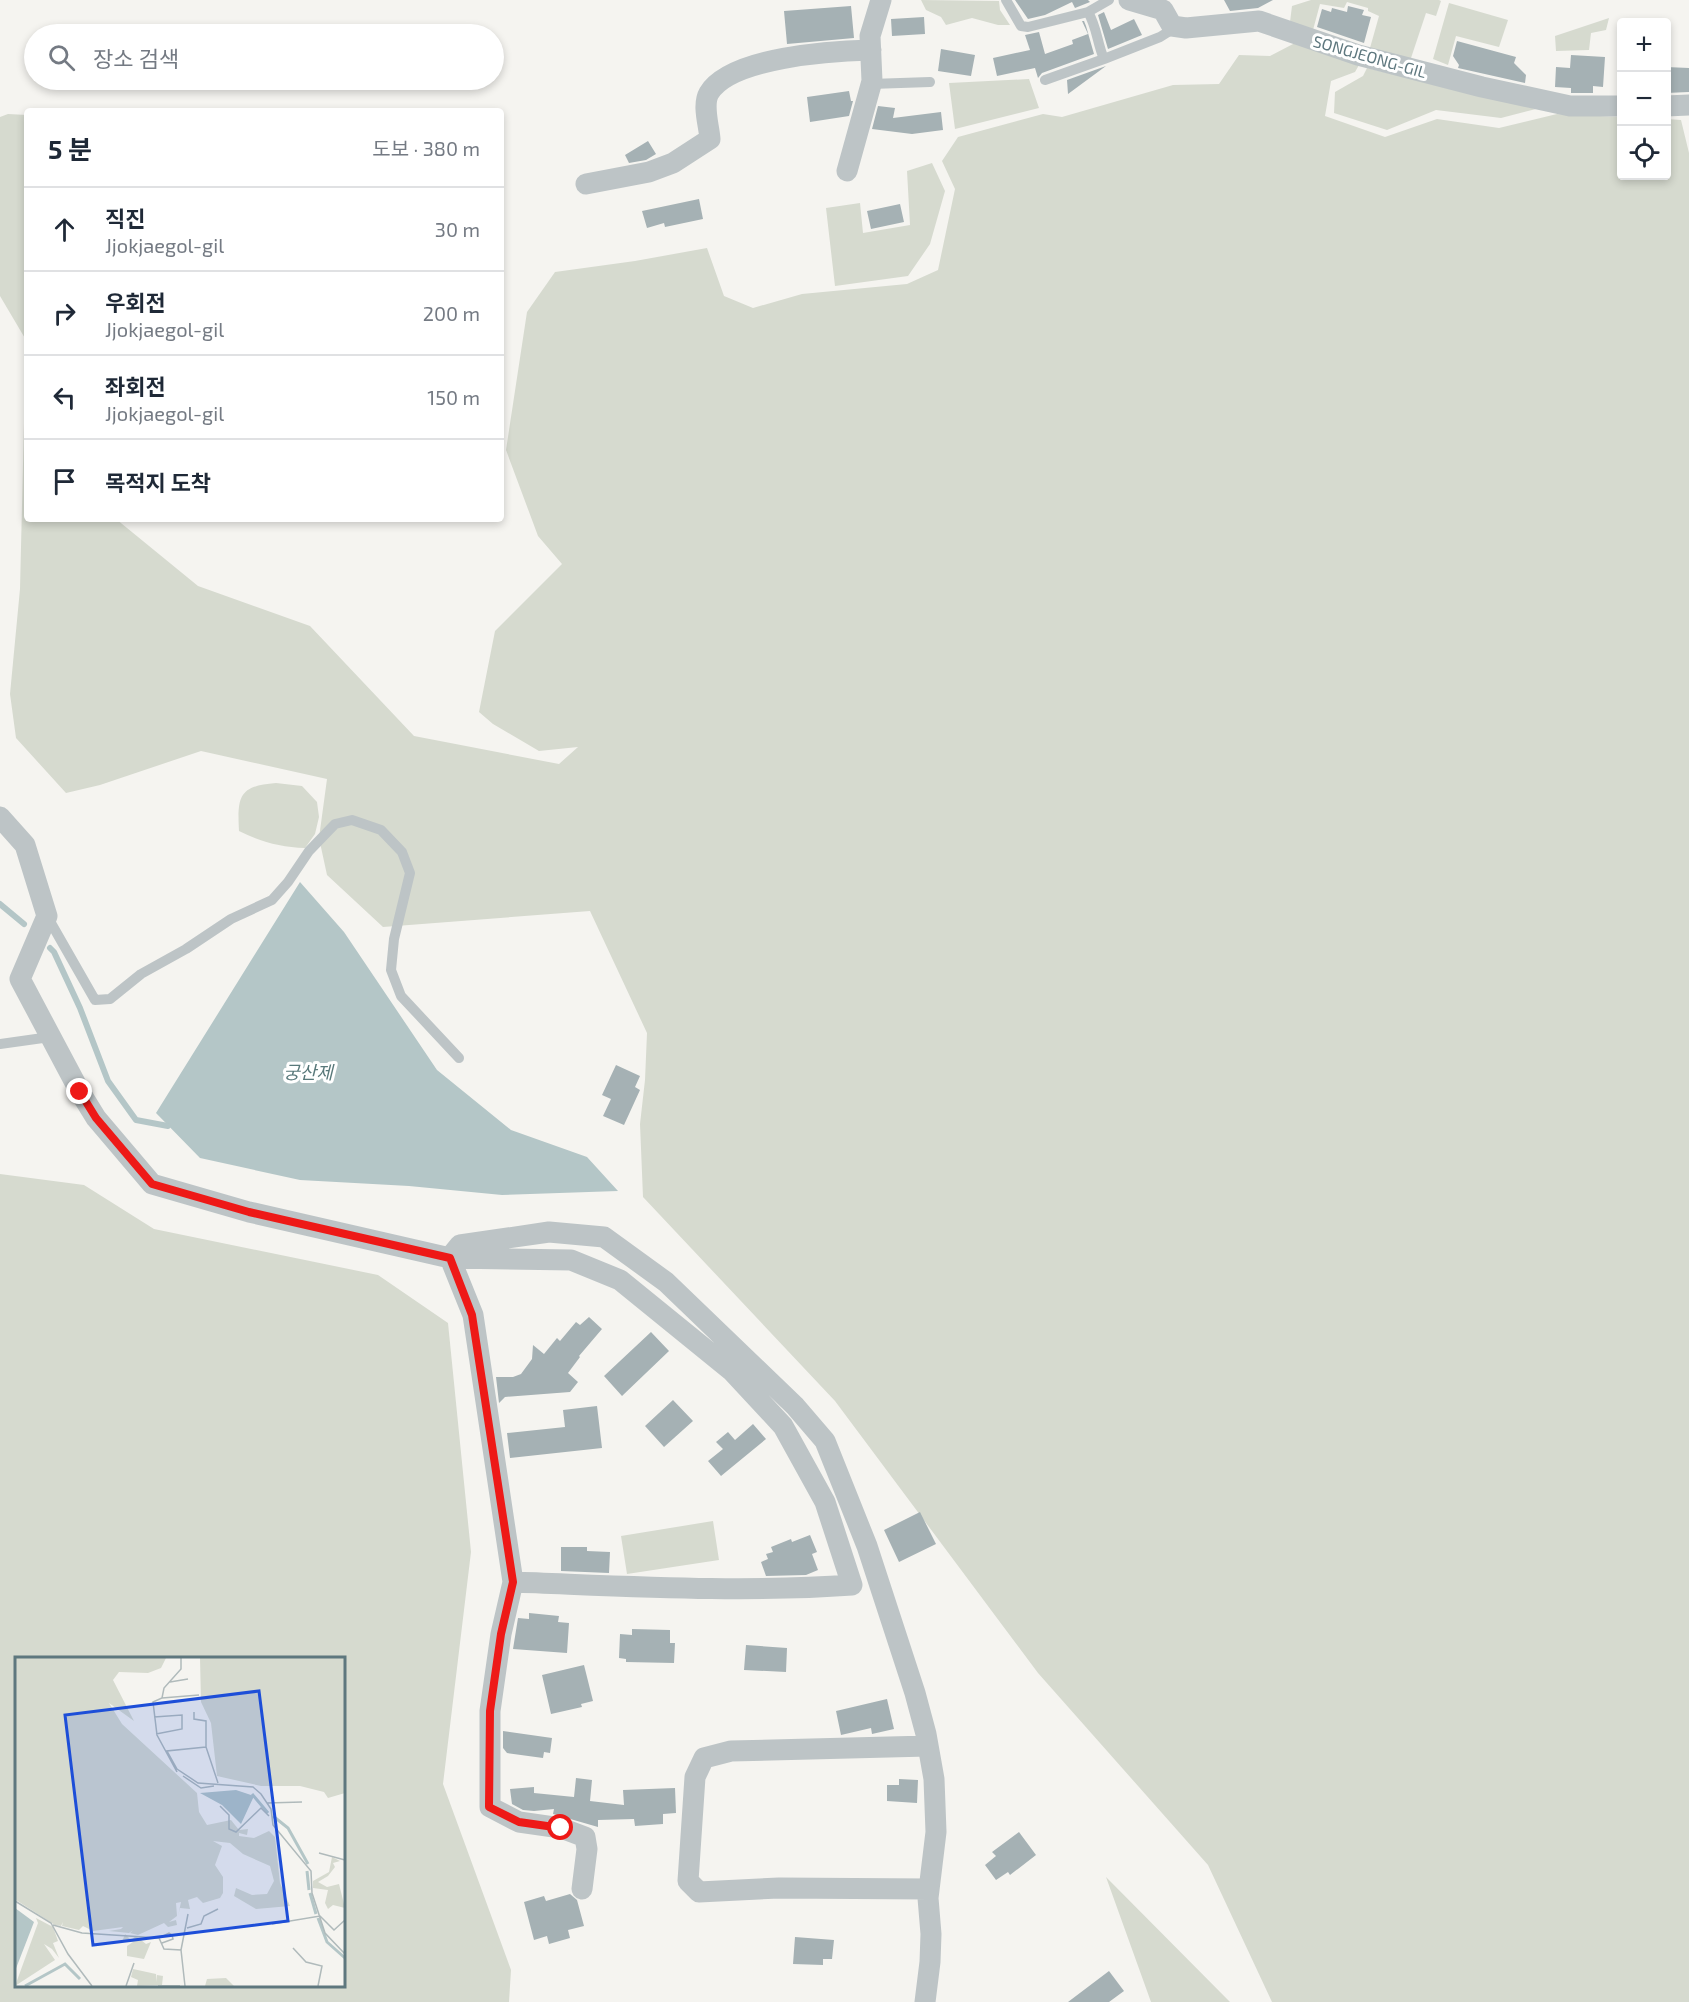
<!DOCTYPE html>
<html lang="ko">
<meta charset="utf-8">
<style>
body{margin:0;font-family:"Exo 2","Noto Sans KR",sans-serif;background:#f2f2f3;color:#1f2937}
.controls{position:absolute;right:18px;top:18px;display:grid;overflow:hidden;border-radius:6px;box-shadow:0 3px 9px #0003}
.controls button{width:54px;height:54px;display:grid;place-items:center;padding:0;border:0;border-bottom:2px solid #e0e1e3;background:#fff;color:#1f2937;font:30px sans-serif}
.stop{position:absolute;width:18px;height:18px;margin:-14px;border:4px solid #ee1917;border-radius:50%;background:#fff}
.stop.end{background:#ee1917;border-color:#fff;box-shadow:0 2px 6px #0008}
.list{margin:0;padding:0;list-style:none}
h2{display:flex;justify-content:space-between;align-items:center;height:78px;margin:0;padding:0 24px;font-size:26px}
h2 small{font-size:20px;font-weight:400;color:#747a83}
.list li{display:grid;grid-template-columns:39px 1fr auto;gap:18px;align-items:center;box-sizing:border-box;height:84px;padding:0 24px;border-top:2px solid #e0e1e3}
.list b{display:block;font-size:22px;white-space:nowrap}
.list p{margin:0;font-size:20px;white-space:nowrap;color:#747a83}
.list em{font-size:20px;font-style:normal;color:#747a83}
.icon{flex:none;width:33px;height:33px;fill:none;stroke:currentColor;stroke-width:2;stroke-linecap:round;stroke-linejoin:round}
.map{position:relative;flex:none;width:1689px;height:2002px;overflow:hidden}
.search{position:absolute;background:#fff;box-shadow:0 3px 9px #0003;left:24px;top:24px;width:480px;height:66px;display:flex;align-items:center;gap:15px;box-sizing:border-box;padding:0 21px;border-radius:33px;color:#747a83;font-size:22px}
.panel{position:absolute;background:#fff;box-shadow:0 3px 9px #0003;left:24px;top:108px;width:480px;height:414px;border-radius:6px}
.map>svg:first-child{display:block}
.green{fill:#d6dacf;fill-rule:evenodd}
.water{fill:#b4c6c7}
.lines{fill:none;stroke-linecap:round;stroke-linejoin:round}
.stream{stroke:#b4c6c7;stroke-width:6}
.building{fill:#a5b1b4}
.lane{stroke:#bdc4c6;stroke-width:10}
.street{stroke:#bdc4c6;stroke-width:21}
.route{stroke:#ee1917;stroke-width:8}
.labels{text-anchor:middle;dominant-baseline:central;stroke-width:6;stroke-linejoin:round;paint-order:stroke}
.street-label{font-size:16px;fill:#5e777e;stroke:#fff}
.water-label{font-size:18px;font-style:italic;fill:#58787a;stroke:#fff}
.inset-river{fill:none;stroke:#b4c6c7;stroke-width:3}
.inset-road{fill:none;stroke:#b0babb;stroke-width:1.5}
.view{fill:#1d4ed8;fill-opacity:0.15;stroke:#1d4ed8;stroke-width:3}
.inset-edge{fill:none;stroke:#5e777e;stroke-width:3}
</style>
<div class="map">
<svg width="1689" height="2002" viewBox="0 0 1689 2002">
<rect width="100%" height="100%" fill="#f5f4f0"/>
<path class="green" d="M921 0 999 1 1000 10 1010 25H998L972 18 946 25 941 17 926 10Z
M1311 0H1439L1441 1 1436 16 1426 13 1410 61 1370 48 1379 16 1368 11V8L1347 2 1344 8 1320 4 1313 30 1290 22 1292 6Z
M1449 3 1508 20 1499 47 1456 36 1448 65 1433 59Z
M1609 18 1606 30 1591 33 1589 50 1556 51 1555 36Z
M1295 43 1359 65 1355 72 1331 81 1325 116 1385 137 1437 119 1499 128 1557 114 1621 117 1622 176H1666L1667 119 1681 120 1689 153V2002H1272L1208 1865 1038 1673 835 1401 643 1197 640 1124 645 1080 647 1033 590 911 383 927 327 875 319 838 327 779 201 751 100 785 66 793 16 738 10 694 20 589 26 340 0 296V117L8 114 27 115V519H116L198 586 310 626 414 736 559 764 578 747 539 751 493 724 479 712 495 631 562 564 538 536 506 450 527 312 555 272 635 261 707 248 724 296 753 308 802 294 907 284 938 270 955 189 942 161 958 137 1043 114 1062 117 1173 85 1219 84 1239 55 1270 56Z
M1367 68 1536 109 1501 118 1436 110 1387 130 1334 113 1335 92 1363 76Z
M1029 79 1039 108 955 129 949 83Z
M932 163 945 191 930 244 908 276 835 286 826 208 860 203 863 233 910 225 907 171Z
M276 783 302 786 317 802 319 817 315 834 305 848C281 847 261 842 239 831 237 795 240 786 276 783Z
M0 1174 84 1185 154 1229 378 1275 448 1323 471 1552 443 1784 511 1970 509 2002H0ZM16 1658H344V1986H16Z
M713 1521 719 1560 627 1574 621 1536Z
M1106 1877 1230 2002H1151Z"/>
<path class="water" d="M300 882 344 932 437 1070 511 1130 587 1157 618 1191 502 1195 409 1186 300 1180 200 1158 156 1113Z"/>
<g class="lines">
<path class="stream" d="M0 904 24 924
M50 948 54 952 80 1008 108 1081 136 1120 168 1126"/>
</g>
<path class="building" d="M1015 0H1088L1090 2 1075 8 1072 2 1045 15 1028 19Z
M1224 0H1273L1258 8 1230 11Z
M851 6 854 38 787 44 784 11Z
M1348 6 1364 10 1362 15 1371 17 1364 43 1317 27 1322 9 1331 12 1332 8 1347 12Z
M1104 12 1111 30 1134 19 1142 35 1108 49 1098 15Z
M924 17 925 34 892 36 891 19Z
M1082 21H1084L1086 26 1094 54 1042 73 1038 78 1035 68 997 76 993 58 1030 50 1025 35 1039 32 1045 54 1073 44 1072 40 1088 34Z
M1457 41 1516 57 1514 63 1526 75 1525 83 1458 68 1459 65 1453 56Z
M941 49 975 55 971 76 938 71Z
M1571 55 1605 57 1603 87 1593 86V93H1571V88L1555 87 1556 67 1570 68Z
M1106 66 1068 94 1067 80Z
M1666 67 1689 68V92L1666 93Z
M849 91 851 101H853L849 116 810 122 807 97Z
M878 106 895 108 893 118 941 112 943 130 912 134 872 129Z
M648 141 656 154 646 160 629 163 625 155Z
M699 199 703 219 665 227 664 223 647 228 642 211Z
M900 204 904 222 871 229 867 211Z
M616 1065 640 1076 635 1087 640 1090 624 1125 603 1116 611 1099 602 1095Z
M589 1317 602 1329 579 1356 580 1357 568 1373 578 1382 570 1392 505 1397 499 1403 496 1377H513L521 1374 532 1359 533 1345 544 1354 557 1338 560 1341 576 1322 580 1325Z
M651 1332 669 1351 622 1396 604 1376Z
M673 1400 693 1421 664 1447 645 1426Z
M597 1406 602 1448 510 1458 507 1433 565 1427 563 1410Z
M753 1424 766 1439 721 1476 708 1461 723 1449 716 1442 728 1432 735 1440Z
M920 1512 936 1544 899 1562 884 1530Z
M810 1535 817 1552 812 1554 818 1570 806 1575 766 1576 761 1562 768 1559 766 1554 773 1552 771 1547 791 1539 792 1542Z
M561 1547H587V1551L610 1552 609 1573 561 1571Z
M529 1613 559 1616 558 1622 569 1623 567 1653 513 1649 518 1618 529 1619Z
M632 1629 670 1630V1643H675L674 1663 626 1662V1659L619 1658 620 1634 632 1635Z
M746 1645 787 1648 786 1672 744 1670Z
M584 1665 593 1701 581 1704 582 1707 551 1714 542 1675Z
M887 1699 894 1729 872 1734 871 1728 841 1735 836 1711Z
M503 1731 552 1738 550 1753 544 1752 543 1758 507 1753 503 1748Z
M576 1778 592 1780 590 1801 624 1805 623 1790 675 1788 676 1813 663 1814V1824L635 1826 634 1819 598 1820V1827L553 1814 554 1809 534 1811 523 1810 512 1804 510 1789 534 1787V1793L574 1797Z
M899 1779 918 1780 917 1803 887 1801V1785H899Z
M1019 1832 1036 1855 1010 1875 1008 1872 996 1880 985 1865 996 1856 992 1852Z
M570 1894 577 1900 584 1926 568 1930 570 1938 549 1944 547 1936 534 1940 524 1902 544 1896 546 1901Z
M795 1937 834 1940 832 1959H823V1965L793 1964Z
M1109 1971 1124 1991 1109 2002H1068Z"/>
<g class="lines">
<path class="lane" d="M1006 0 1021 26 1028 27 1088 12 1109 0
M1088 12C1097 27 1097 43 1104 59L1160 37 1176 27
M1045 80 1104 59
M871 84 930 82
M47 916 95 1000 110 999 141 974 186 949 231 919 272 900 288 882 309 851 335 824 352 820 381 830 402 852 410 873 394 939 391 970 401 996 459 1058
M0 1044 50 1037"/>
<path class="street" d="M1129 0 1163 10 1172 26 1186 28 1259 21 1358 55 1482 87 1570 106H1622
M1666 106 1689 105
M847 171 872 81 870 36 881 0
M586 184 649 172 673 163 710 139C709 125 702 105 709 93 731 57 832 51 871 50
M0 817 25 845 47 916 20 979 80 1092 96 1118 152 1184 249 1212 450 1258 571 1260 620 1280 732 1371 783 1426 825 1502 852 1585C741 1593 626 1586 513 1582
M451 1256 460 1245 549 1232 604 1237 666 1282 795 1406 825 1441 867 1546 915 1693 926 1734 934 1779 936 1832 928 1898 931 1934 930 1962 925 2002
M450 1258 473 1315 513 1582 501 1634 490 1711V1807L519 1822 561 1828 585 1837 587 1849 582 1889
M928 1746 731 1751 704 1758 695 1777 688 1881 699 1892 779 1888 929 1889"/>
</g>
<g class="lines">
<path class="route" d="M80 1092 96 1118 152 1184 249 1212 450 1258 472 1315 513 1582 501 1634 490 1711 489 1807 519 1822 561 1828"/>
</g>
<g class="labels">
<g class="street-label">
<text transform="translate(1370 56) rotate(16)">SONGJEONG-GIL</text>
</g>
<g class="water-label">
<text x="308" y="1072">궁산제</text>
</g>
</g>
<g transform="translate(15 1657)">
<rect width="330" height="330" fill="#f5f4f0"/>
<path d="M0 1H151L146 11 133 16 104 15 98 23 119 64 94 46 107 67 182 136 184 155 192 168 216 163 224 173 233 172 232 178 224 176V179L239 181 254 174 260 180 265 226 275 249 241 252 219 239 221 231 237 238 252 237 259 224 255 209 228 197 215 186 198 184 207 189 200 208 208 220V236L205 241 188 246 182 240 173 243 175 252 165 251 163 259 166 245 161 246 162 259 154 265 161 263 162 268 153 270 149 266 123 278 115 276 118 273 114 276 94 274 106 272 108 270 78 274 68 269 64 273 47 269 48 265 46 269 40 268 1 243ZM185 1H330V136L313 141 309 135 285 129H246L202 119 196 66 186 45ZM317 200 325 204 318 206 320 210 313 219 303 225 312 230 324 227 330 251 318 248 313 252 310 246 313 233 298 231V224L314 215ZM21 261 38 270 43 284 38 286 44 301 37 292 29 287 40 303 0 329 23 266ZM110 277 116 283 121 279 131 287 136 285 129 302 112 299V289L118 285H107ZM118 312 141 317 142 325V318L148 319 147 328 122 329 123 323 116 320ZM211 321 219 329H190L192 322Z" fill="#d6dacf"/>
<path d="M221 133 239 139 226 167 207 148 185 136ZM0 251 19 265 0 314Z" fill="#b4c6c7"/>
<path class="inset-river" d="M237 137 253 156M258 159 273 171 293 207M292 214 294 233M295 236 301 257M303 261 312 285 330 301M10 329 50 307 65 322"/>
<path class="inset-road" d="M155 25 173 22M147 41 184 38M179 55V62L191 64V90L203 126M139 60 167 58V72L141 77M191 90 152 94 162 112 183 126 238 130 246 137 256 152 258 168 296 214 297 236 310 276 330 297M162 115 142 78 138 45 147 41 149 31 166 12V1M168 119 186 131 199 129M252 146 287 145M205 149 214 158V172L221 175 246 151 254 159M304 196 330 203M0 244 36 266 53 297 77 329M257 267 305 259 319 273 330 263M38 268 67 276 144 281 149 292 166 293 170 329M172 271 186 267 189 259 203 252M144 281 154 276 157 278 158 282 147 286M278 291 291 305 307 309 303 329M166 293 173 257M111 329 119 306M143 329H165"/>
<path class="view" d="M244 34 273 264 78 288 50 58Z"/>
<rect width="330" height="330" class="inset-edge"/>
</g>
</svg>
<div class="controls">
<button>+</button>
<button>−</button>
<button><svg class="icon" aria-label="locate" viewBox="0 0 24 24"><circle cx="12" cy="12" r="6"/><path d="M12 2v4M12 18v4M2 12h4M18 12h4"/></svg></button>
</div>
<div class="stop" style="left:561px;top:1828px"></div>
<div class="stop end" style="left:80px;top:1092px"></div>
<div class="search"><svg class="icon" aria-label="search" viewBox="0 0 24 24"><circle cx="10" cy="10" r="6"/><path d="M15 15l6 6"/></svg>장소 검색</div>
<section class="panel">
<h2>5 분<small>도보 · 380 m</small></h2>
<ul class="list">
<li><svg class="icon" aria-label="ahead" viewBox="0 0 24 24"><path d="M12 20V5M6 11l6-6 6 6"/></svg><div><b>직진</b><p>Jjokjaegol-gil</p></div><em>30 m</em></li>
<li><svg class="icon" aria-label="right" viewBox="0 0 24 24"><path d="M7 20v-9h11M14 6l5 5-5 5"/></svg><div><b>우회전</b><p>Jjokjaegol-gil</p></div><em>200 m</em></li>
<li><svg class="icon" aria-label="left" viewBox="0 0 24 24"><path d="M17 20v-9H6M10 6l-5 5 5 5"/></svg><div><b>좌회전</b><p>Jjokjaegol-gil</p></div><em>150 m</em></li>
<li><svg class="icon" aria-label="arrive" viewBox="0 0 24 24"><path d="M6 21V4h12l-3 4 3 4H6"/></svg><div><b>목적지 도착</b></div></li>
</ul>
</section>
</div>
